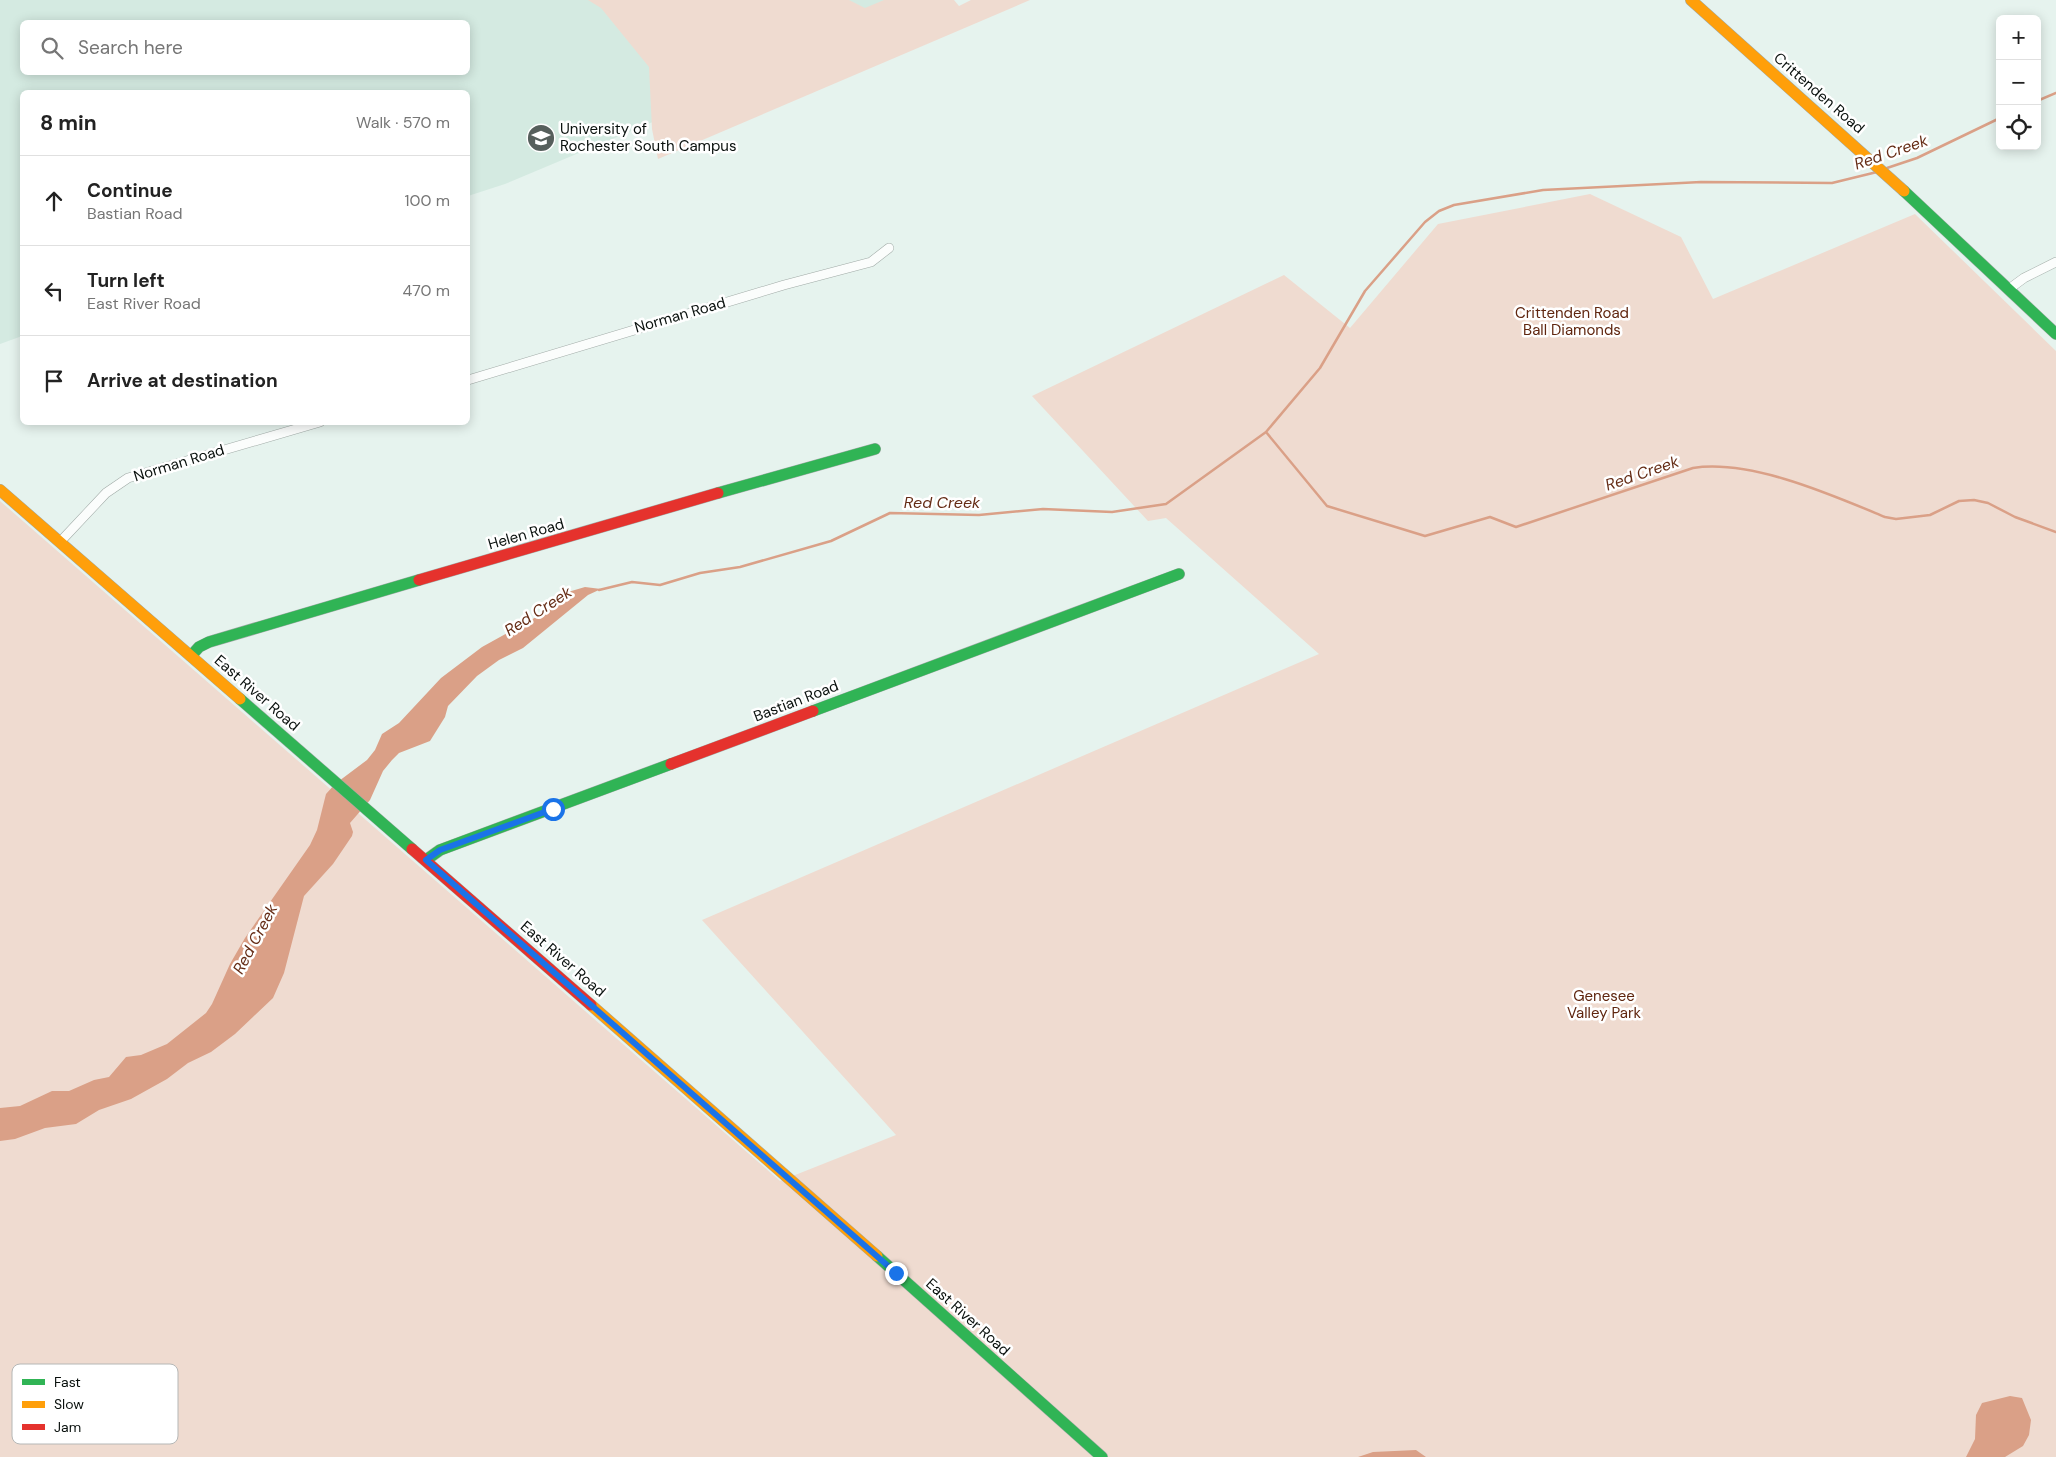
<!DOCTYPE html>
<meta charset="utf-8">
<style>
body{margin:0;font-family:"DM Sans",sans-serif;background:#f6f6f6;color:#222}
.controls{position:absolute;right:15px;top:15px;display:grid;overflow:hidden;border-radius:8px;box-shadow:0 2px 12px #0003}
.controls button{width:45px;height:45px;display:grid;place-items:center;padding:0;border:0;border-bottom:1px solid #e0e0e0;background:#fff;color:#222;font:25px sans-serif}
.stop{position:absolute;width:15px;height:15px;margin:-11px;border:4px solid #1a73e8;border-radius:50%;background:#fff}
.stop.end{background:#1a73e8;border-color:#fff;box-shadow:0 1px 5px #0008}
.list{margin:0;padding:0;list-style:none}
h2{display:flex;justify-content:space-between;align-items:center;height:65px;margin:0;padding:0 20px;font-size:21px}
h2 small{font-size:16px;font-weight:400;color:#767676}
.list li{display:grid;grid-template-columns:32px 1fr auto;gap:15px;align-items:center;box-sizing:border-box;height:90px;padding:0 20px;border-top:1px solid #e0e0e0}
.list b{display:block;font-size:19px;white-space:nowrap}
.list p{margin:0;font-size:16px;white-space:nowrap;color:#767676}
.list em{font-size:16px;font-style:normal;color:#767676}
.icon{flex:none;width:28px;height:28px;fill:none;stroke:currentColor;stroke-width:2;stroke-linecap:round;stroke-linejoin:round}
.map{position:relative;flex:none;width:2056px;height:1457px;overflow:hidden}
.search{position:absolute;background:#fff;box-shadow:0 2px 12px #0003;left:20px;top:20px;width:450px;height:55px;display:flex;align-items:center;gap:12px;box-sizing:border-box;padding:0 18px;border-radius:8px;color:#767676;font-size:19px}
.panel{position:absolute;background:#fff;box-shadow:0 2px 12px #0003;left:20px;top:90px;width:450px;height:335px;border-radius:8px}
.map>svg:first-child{display:block}
.built{fill:#d4eae1;fill-rule:evenodd}
.green{fill:#efdbd0}
.water{fill:#daa087}
.lines{fill:none;stroke-linecap:round;stroke-linejoin:round}
.stream{stroke:#daa087;stroke-width:2.5}
.street-casing{stroke:#a0aaa6;stroke-width:10}
.fast-casing{stroke:#a0aaa6;stroke-width:12}
.slow-casing{stroke:#a0aaa6;stroke-width:12}
.jam-casing{stroke:#a0aaa6;stroke-width:12}
.street{stroke:#fbfdfc;stroke-width:9}
.fast{stroke:#30b455;stroke-width:11}
.slow{stroke:#ff9f0a;stroke-width:11}
.jam{stroke:#e5322d;stroke-width:11}
.route{stroke:#1a73e8;stroke-width:6}
.labels{text-anchor:middle;dominant-baseline:central;stroke-width:5;stroke-linejoin:round;paint-order:stroke}
.street-label{font-size:15px;fill:#09100d;stroke:#fff}
.poi-label{font-size:15px;fill:#09100d;stroke:#fff;text-anchor:start}
.park-label{font-size:15px;fill:#60260f;stroke:#fff}
.water-label{font-size:16px;font-style:italic;fill:#652c15;stroke:#fff}
.key{fill:#fff;stroke:#b5b7b6;stroke-width:1}
.key-label{font-size:14px;fill:#09100d}
</style>
<div class="map">
<svg width="2056" height="1457" viewBox="0 0 2056 1457">
<rect width="100%" height="100%" fill="#e6f3ee"/>
<path class="built" d="M0 0H943L505 184 468 196V92H22V336L0 344ZM22 22H468V72H22Z"/>
<path class="green" d="M588 0H849L865 8 884 0H954L959 6 971 0H1030L658 159 652 129 649 67 601 8Z
M1590 194 1681 237 1713 299 1915 214 2056 351V1457H0V501L780 1181 896 1135 702 920 1319 654 1166 518 1148 521 1032 396 1284 275 1350 328 1438 224Z"/>
<path class="water" d="M585 587 601 589 588 595 523 648 499 660 477 676 448 706 445 717 430 741 399 753 392 760 383 771 370 800 350 823 353 832 352 836 333 864 304 896 284 973 273 998 235 1034 211 1052 188 1063 167 1079 131 1099 99 1110 76 1124 45 1128 15 1139 0 1141V1108L20 1106 52 1091H69L94 1080 109 1077 126 1057 141 1055 167 1044 206 1013 212 1004 230 964 245 938 310 845 317 830 326 794 335 784 367 760 375 750 382 734 399 723 441 678 482 647 547 611 568 592Z
M2010 1396 2022 1398 2031 1420 2029 1435 2023 1446 2005 1457H1966L1975 1439 1976 1415 1982 1403Z
M1416 1450 1426 1457H1358L1373 1452Z"/>
<g class="lines">
<path class="stream" d="M2037 101 2056 93
M1887 168 1917 158 2000 118
M1266 432 1327 506 1425 536 1490 517 1516 527 1693 468C1751 459 1832 495 1885 517L1896 519 1930 515 1959 501 1974 500 1988 503 2015 517 2056 532
M599 590 632 582 660 585 700 573 740 567 831 541 890 513 979 515 1043 509 1112 512 1166 504 1266 432 1320 368 1365 291 1425 222 1439 211 1454 205 1543 190 1701 182 1832 183 1877 172"/>
<defs>
<path id="street" d="M2009 289 2024 278 2056 262
M468 380 784 285 871 262 889 248
M60 542 106 493 128 478 320 422"/>
<path id="fast" d="M1904 191 2056 334
M718 493 875 449
M191 656 199 647 209 642 419 580
M240 699 412 849
M813 711 1179 574
M426 860 440 850 671 764
M877 1256 1102 1457"/>
<path id="slow" d="M1691 0 1904 191
M0 490 240 699
M591 1005 877 1256"/>
<path id="jam" d="M419 580 718 493
M671 764 813 711
M412 849 591 1005"/>
</defs>
<use href="#street" class="street-casing"/>
<use href="#fast" class="fast-casing"/>
<use href="#slow" class="slow-casing"/>
<use href="#jam" class="jam-casing"/>
<use href="#street" class="street"/>
<use href="#fast" class="fast"/>
<use href="#slow" class="slow"/>
<use href="#jam" class="jam"/>
</g>
<g class="lines">
<path class="route" d="M553 809 440 850 426 860 896 1273"/>
</g>
<defs>
<symbol id="university-disc" viewBox="-11 -11 22 22"><circle r="9.5" fill="#565f5c" stroke="#fff"/><path d="M0-5L7-2L0 1L-7-2ZM-4 1L0 2.5L4 1V4Q0 6-4 4Z" fill="#fff"/></symbol>
</defs>
<g fill-rule="evenodd">
<use href="#university-disc" x="525" y="122" width="32" height="32"/>
</g>
<g class="labels">
<g class="street-label">
<text transform="translate(1819 93) rotate(41)">Crittenden Road</text>
<text transform="translate(680 315) rotate(-16)">Norman Road</text>
<text transform="translate(179 463) rotate(-17)">Norman Road</text>
<text transform="translate(526 534) rotate(-16)">Helen Road</text>
<text transform="translate(257 693) rotate(41)">East River Road</text>
<text transform="translate(796 701) rotate(-21)">Bastian Road</text>
<text transform="translate(563 959) rotate(41)">East River Road</text>
<text transform="translate(968 1317) rotate(42)">East River Road</text>
</g>
<g class="poi-label">
<text x="560" y="129">University of<tspan x="560" dy="17">Rochester South Campus</tspan></text>
</g>
<g class="park-label">
<text x="1572" y="313">Crittenden Road<tspan x="1572" dy="17">Ball Diamonds</tspan></text>
<text x="1604" y="996">Genesee<tspan x="1604" dy="17">Valley Park</tspan></text>
</g>
<g class="water-label">
<text transform="translate(1891 152) rotate(-19)">Red Creek</text>
<text transform="translate(1642 473) rotate(-19)">Red Creek</text>
<text x="942" y="502">Red Creek</text>
<text transform="translate(538 611) rotate(-33)">Red Creek</text>
<text transform="translate(255 939) rotate(-62)">Red Creek</text>
</g>
</g>
<rect x="12" y="1364" width="166" height="80" rx="8" class="key"/>
<rect x="22" y="1379" width="23" height="6" fill="#30b455"/>
<rect x="22" y="1401" width="23" height="7" fill="#ff9f0a"/>
<rect x="22" y="1424" width="23" height="6" fill="#e5322d"/>
<g class="key-label">
<text x="54" y="1387">Fast</text>
<text x="54" y="1409">Slow</text>
<text x="54" y="1432">Jam</text>
</g>
</svg>
<div class="controls">
<button>+</button>
<button>−</button>
<button><svg class="icon" aria-label="locate" viewBox="0 0 24 24"><circle cx="12" cy="12" r="6"/><path d="M12 2v4M12 18v4M2 12h4M18 12h4"/></svg></button>
</div>
<div class="stop" style="left:553px;top:809px"></div>
<div class="stop end" style="left:896px;top:1273px"></div>
<div class="search"><svg class="icon" aria-label="search" viewBox="0 0 24 24"><circle cx="10" cy="10" r="6"/><path d="M15 15l6 6"/></svg>Search here</div>
<section class="panel">
<h2>8 min<small>Walk · 570 m</small></h2>
<ul class="list">
<li><svg class="icon" aria-label="ahead" viewBox="0 0 24 24"><path d="M12 20V5M6 11l6-6 6 6"/></svg><div><b>Continue</b><p>Bastian Road</p></div><em>100 m</em></li>
<li><svg class="icon" aria-label="left" viewBox="0 0 24 24"><path d="M17 20v-9H6M10 6l-5 5 5 5"/></svg><div><b>Turn left</b><p>East River Road</p></div><em>470 m</em></li>
<li><svg class="icon" aria-label="arrive" viewBox="0 0 24 24"><path d="M6 21V4h12l-3 4 3 4H6"/></svg><div><b>Arrive at destination</b></div></li>
</ul>
</section>
</div>
